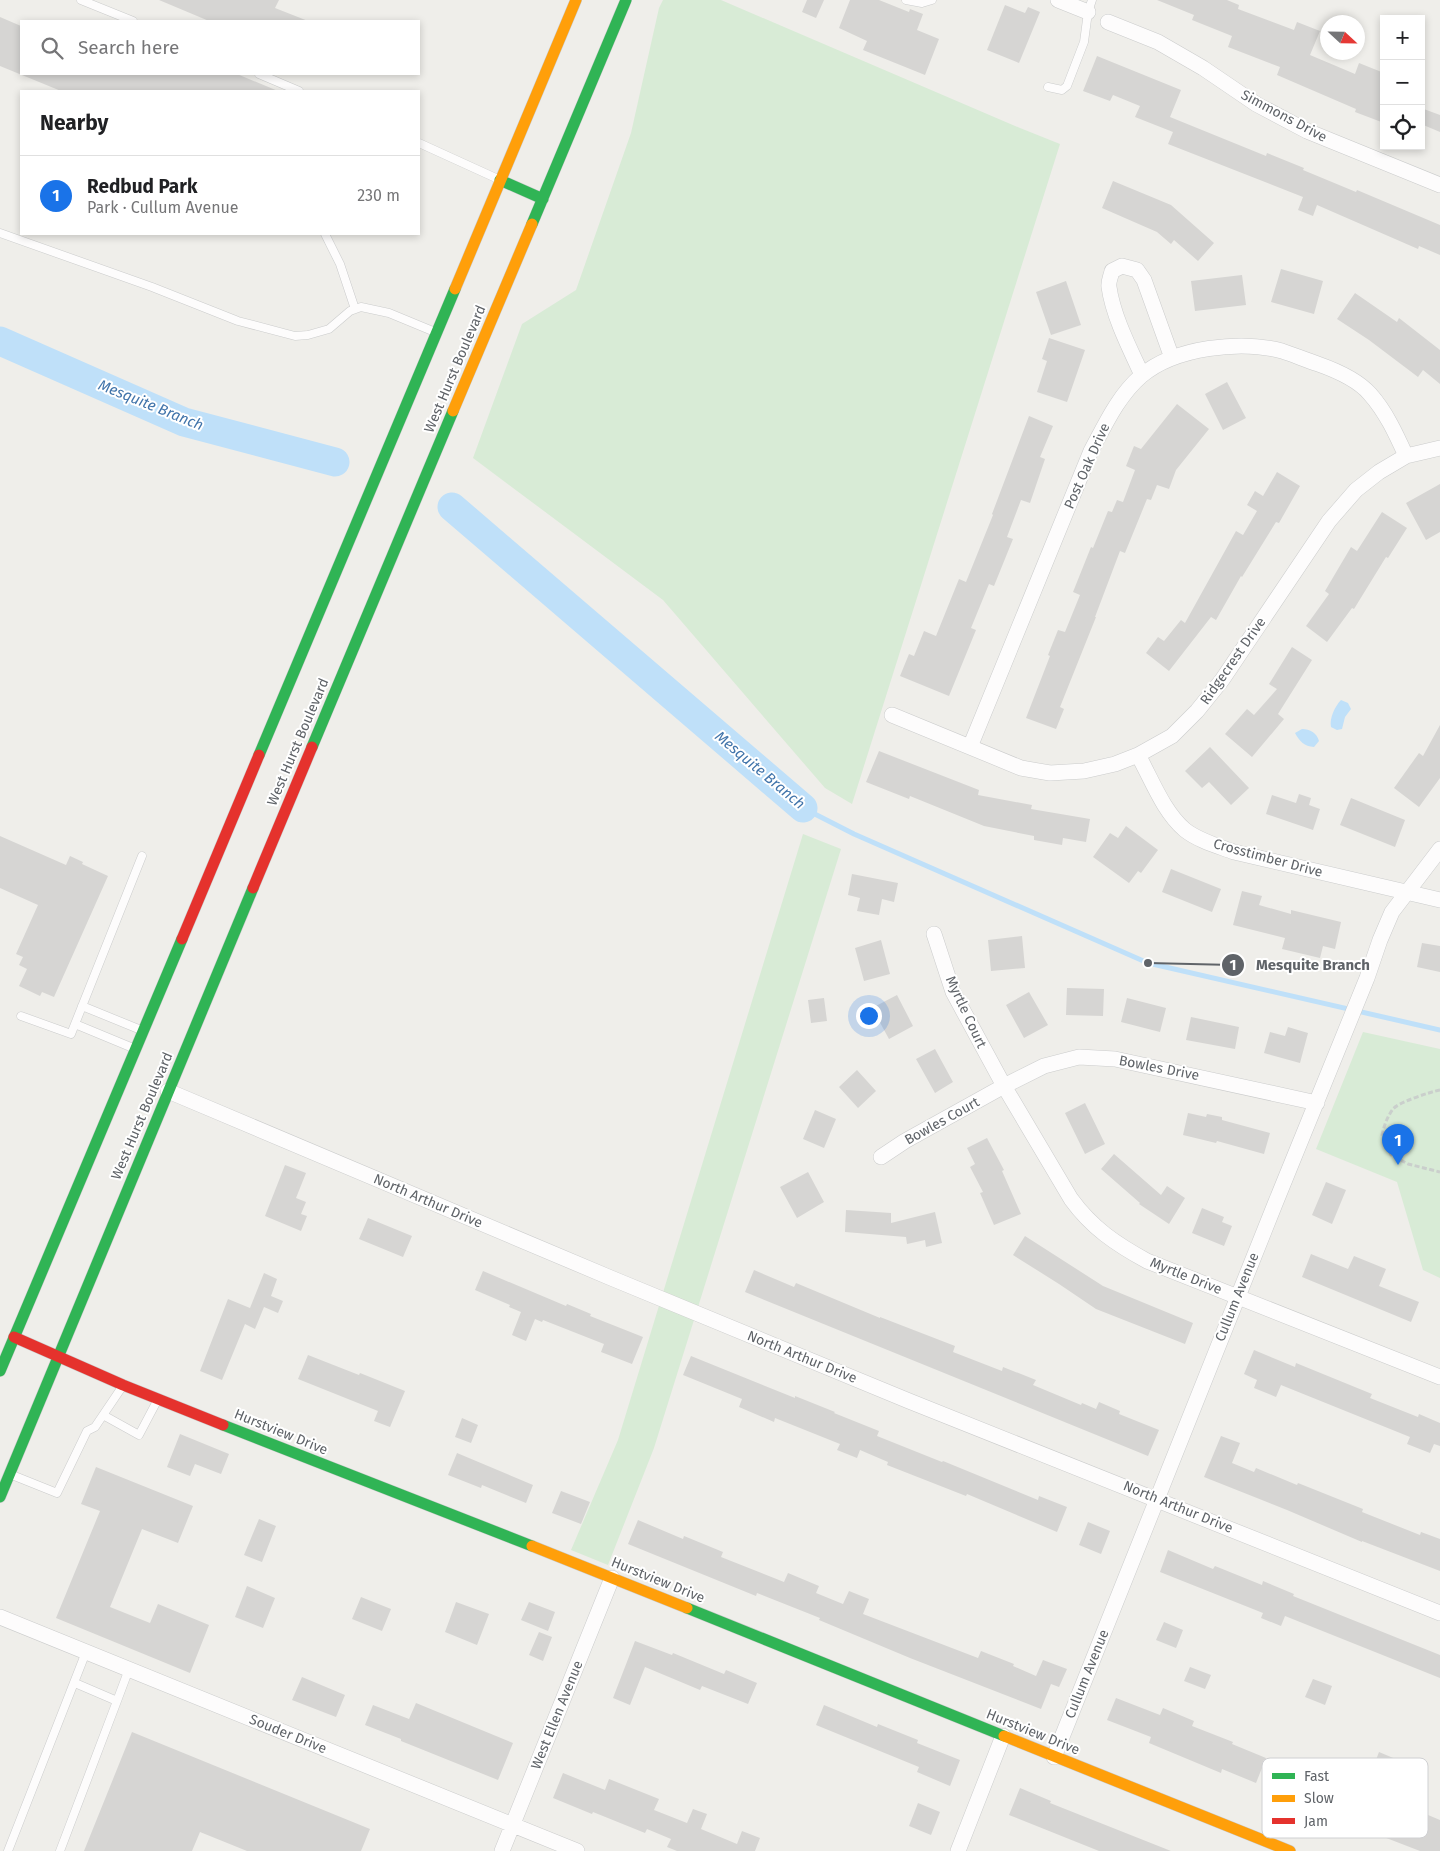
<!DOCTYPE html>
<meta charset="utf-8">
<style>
body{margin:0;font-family:"Fira Sans",sans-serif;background:#f6f6f6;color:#202124}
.controls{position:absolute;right:15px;top:15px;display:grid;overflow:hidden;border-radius:0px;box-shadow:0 2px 8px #0003}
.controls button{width:45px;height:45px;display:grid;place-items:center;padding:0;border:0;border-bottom:1px solid #e0e0e0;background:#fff;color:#202124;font:25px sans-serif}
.compass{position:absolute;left:1320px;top:15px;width:45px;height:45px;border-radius:50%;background:#fff;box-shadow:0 2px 8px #0003;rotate:112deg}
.you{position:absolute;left:868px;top:1015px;width:18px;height:18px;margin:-12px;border:4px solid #fff;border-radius:50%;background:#1a73e8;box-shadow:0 0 0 8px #1a73e833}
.badge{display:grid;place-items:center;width:32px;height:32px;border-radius:50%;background:#1a73e8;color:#fff;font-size:16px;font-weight:700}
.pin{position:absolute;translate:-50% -41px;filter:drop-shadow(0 1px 2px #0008)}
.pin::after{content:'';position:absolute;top:26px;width:18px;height:15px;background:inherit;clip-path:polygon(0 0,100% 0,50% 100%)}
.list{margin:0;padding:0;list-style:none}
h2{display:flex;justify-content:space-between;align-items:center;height:65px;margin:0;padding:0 20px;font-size:21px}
h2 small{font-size:16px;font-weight:400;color:#757577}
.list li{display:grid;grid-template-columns:32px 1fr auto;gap:15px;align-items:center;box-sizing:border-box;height:80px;padding:0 20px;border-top:1px solid #e0e0e0}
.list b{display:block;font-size:19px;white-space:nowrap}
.list p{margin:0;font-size:16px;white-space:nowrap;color:#757577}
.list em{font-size:16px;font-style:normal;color:#757577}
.icon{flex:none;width:28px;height:28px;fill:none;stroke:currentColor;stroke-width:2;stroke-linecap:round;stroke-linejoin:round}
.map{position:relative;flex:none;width:1440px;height:1851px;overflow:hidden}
.search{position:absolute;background:#fff;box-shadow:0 2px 8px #0003;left:20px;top:20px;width:400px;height:55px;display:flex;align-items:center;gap:12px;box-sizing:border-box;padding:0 18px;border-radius:0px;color:#757577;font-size:19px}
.panel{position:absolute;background:#fff;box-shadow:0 2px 8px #0003;left:20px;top:90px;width:400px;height:145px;border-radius:0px}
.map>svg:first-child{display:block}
.green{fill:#d8ebd6}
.water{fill:#bfe0f9}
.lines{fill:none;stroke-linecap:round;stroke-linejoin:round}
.stream{stroke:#bfe0f9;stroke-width:5}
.river{stroke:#bfe0f9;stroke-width:29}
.building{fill:#d6d5d3}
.lane-casing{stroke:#cbcccc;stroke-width:9}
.street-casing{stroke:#cbcccc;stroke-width:16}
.fast-casing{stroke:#cacacb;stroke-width:12}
.slow-casing{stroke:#cacacb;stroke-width:12}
.jam-casing{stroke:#cacacb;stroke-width:12}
.path{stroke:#cacfcc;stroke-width:3;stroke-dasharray:5 2.5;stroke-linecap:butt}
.lane{stroke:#fdfcfc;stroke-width:8}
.street{stroke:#fdfcfc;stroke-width:15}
.fast{stroke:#30b455;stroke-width:11}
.slow{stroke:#ff9f0a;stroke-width:11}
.jam{stroke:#e5322d;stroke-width:11}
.labels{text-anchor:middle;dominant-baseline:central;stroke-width:4;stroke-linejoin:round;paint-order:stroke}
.street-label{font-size:14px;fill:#5f6368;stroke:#fff}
.water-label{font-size:15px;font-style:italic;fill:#4174aa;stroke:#fff}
.key{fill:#fff;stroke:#cfd0d2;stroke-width:1}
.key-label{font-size:14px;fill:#5f6368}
.leader{fill:none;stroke:#5f6368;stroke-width:2}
.callout-dot{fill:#5f6368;stroke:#fff;stroke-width:2}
.mark-label{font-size:15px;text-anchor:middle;font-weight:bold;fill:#fff}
.callout-label{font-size:15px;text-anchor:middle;font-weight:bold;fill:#5f6368;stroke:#fff;stroke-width:4;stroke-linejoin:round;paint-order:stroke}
</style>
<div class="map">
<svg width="1440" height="1851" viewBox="0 0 1440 1851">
<rect width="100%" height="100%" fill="#efeeea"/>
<path class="green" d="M663 0H721L1020 128 1060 144 852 804 825 788 663 600 473 458 522 324 576 290 631 133 659 8Z
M803 834 841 849 654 1448 608 1565 571 1550 618 1440Z
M1363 1032 1440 1049V1278L1423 1270 1397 1182 1316 1149Z"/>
<path class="water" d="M1341 700 1348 703 1351 709 1345 717 1342 729 1337 730 1331 727C1329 719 1335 706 1341 700Z
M1302 729C1310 729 1317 733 1319 741L1314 747C1304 746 1300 742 1295 733Z"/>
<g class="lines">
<path class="stream" d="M803 808 854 834 1148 963 1440 1030"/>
<path class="river" d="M0 341 184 422 335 462
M452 507 803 808"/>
</g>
<path class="building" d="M159 0H279L275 8 308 21H209Z
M807 0H824L816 18 802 12Z
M850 0H879L909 12 910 9 923 14 917 30 939 39 925 75 863 50 867 41 839 28Z
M1157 0H1227L1239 5 1238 9 1294 30 1297 22 1320 31 1310 55 1355 74 1359 63 1384 73V123L1355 112 1356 109 1277 75 1280 67 1228 47 1232 36 1192 20 1194 15Z
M1005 5 1025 13 1028 7 1040 12 1019 63 987 50Z
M0 17 21 26V74H237L278 91H61L0 66Z
M1097 56 1181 90 1170 117 1266 156 1267 153 1304 168 1303 170 1356 192 1357 190 1440 225V255L1419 246 1418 249 1317 205 1313 216 1298 210 1303 197 1168 144 1173 132 1135 117 1140 106 1113 95 1110 101 1083 91Z
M1421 108 1440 115V132L1421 124Z
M1113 181 1171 205 1214 243 1198 261 1174 240 1171 244 1157 232 1102 208Z
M1281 269 1323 281 1314 314 1271 302Z
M1242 275 1246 305 1195 311 1191 281Z
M1066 281 1081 325 1051 335 1036 292Z
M1355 293 1397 322 1399 318 1440 350V384L1423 370 1418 377 1369 340 1337 319Z
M1049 338 1085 350 1067 402 1037 392 1047 361 1042 359Z
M1227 382 1246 418 1223 430 1205 394Z
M1177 404 1209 429 1176 470 1169 489 1157 485 1151 500 1147 499 1125 553 1120 551 1095 617H1096L1060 707 1064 709 1056 729 1026 718 1050 656 1048 655 1058 630 1065 632 1080 595 1073 592 1091 547 1093 548 1108 511 1112 512 1117 500 1123 502 1135 470 1126 466 1134 446 1141 449Z
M1029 416 1053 426 1040 457 1045 459 1030 503 1021 500 1007 537 1013 539 994 586 989 584 971 628 976 630 949 696 900 676 909 654 914 656 924 631 936 636 959 579 966 582 993 515 992 514Z
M1277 472 1300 486 1279 523 1276 522 1242 577 1241 576 1216 620 1211 617 1169 671 1146 653 1158 637 1164 641 1181 620 1185 623 1236 531 1243 535 1257 511 1247 505 1255 491 1263 496Z
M1440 484V532L1426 540 1406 503Z
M1382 512 1407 528 1388 558 1386 557 1354 609 1352 608 1327 642 1306 626 1329 594 1325 591 1351 547 1357 551Z
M1292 647 1312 660 1278 714 1284 719 1252 757 1225 734 1247 709 1254 715 1277 689 1269 684Z
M1440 725V778L1419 807 1394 788 1419 753 1423 756Z
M1210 747 1249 788 1231 805 1209 782 1202 788 1185 771Z
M879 751 979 790 978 795 1032 805 1031 809 1090 819 1086 842 1063 838 1062 845 1034 840V836L984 826 910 796 909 799 866 782Z
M1299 794 1311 798 1309 805 1320 809 1313 830 1266 814 1272 795 1296 803Z
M1351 798 1405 820 1395 847 1340 825Z
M1126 826 1158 850 1141 873 1138 871 1129 883 1093 857 1110 833 1118 838Z
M0 836 66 865 70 856 83 862 82 864 108 876 54 997 42 992 40 996 19 986 27 969 19 965 23 957 16 954 38 905 0 888Z
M1171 869 1221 889 1212 912 1162 892Z
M852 874 898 883 894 902 882 899 879 915 857 911 860 898 848 895Z
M1242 891 1262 896 1259 905 1291 914V910L1341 922 1335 949 1323 946 1320 958 1282 949 1285 938 1233 925Z
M1022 936 1025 968 991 971 988 940Z
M881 940 890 974 864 981 855 948Z
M1422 943 1440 946V972L1417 967Z
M1067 988 1104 989 1103 1016 1066 1015Z
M1029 992 1048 1025 1024 1038 1006 1005Z
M897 995 913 1026 889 1039 872 1008Z
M824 998 827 1021 811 1023 808 1000Z
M1127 998 1166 1008 1160 1032 1121 1022Z
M1191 1017 1239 1027 1235 1049 1186 1040Z
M1288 1027 1308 1033 1300 1063 1264 1053 1270 1032 1285 1036Z
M935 1049 953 1082 935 1093 916 1059Z
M857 1070 876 1091 858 1108 839 1087Z
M1085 1103 1105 1144 1085 1154 1065 1113Z
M815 1110 836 1119 824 1148 803 1139Z
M1188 1113 1206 1117 1207 1114 1222 1117V1120L1270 1133 1264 1154 1217 1141 1216 1143 1183 1135Z
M987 1138 1004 1170 1002 1171 1021 1214 994 1225 980 1193 983 1192 970 1167 975 1164 967 1148Z
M1114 1154 1161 1195 1167 1186 1185 1198 1169 1224 1139 1204 1140 1203 1101 1169Z
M285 1165 306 1173 296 1198 306 1202 301 1214 307 1216 301 1231 265 1216Z
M808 1172 824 1202 797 1218 780 1187Z
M1326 1182 1346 1190 1332 1224 1312 1215Z
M1202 1208 1224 1217 1222 1222 1232 1226 1224 1246 1192 1233Z
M846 1210 891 1213V1223L935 1212 942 1243 926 1247 925 1240 907 1244 906 1237 845 1232Z
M368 1218 412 1236 403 1257 359 1239Z
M1025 1236 1103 1286 1193 1323 1185 1344 1096 1309 1059 1284 1013 1255Z
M1311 1254 1348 1269 1354 1256 1386 1269 1379 1286 1419 1302 1411 1322 1302 1277Z
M754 1270 794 1287 796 1283 880 1318V1317L955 1346 953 1352 1002 1371 1003 1367 1036 1380 1033 1385 1081 1405 1082 1403 1096 1409 1099 1402 1120 1411 1119 1414 1159 1430 1148 1456 745 1292Z
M483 1271 566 1306 567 1304 591 1314 590 1316 643 1337 632 1364 601 1352 604 1344 543 1320 542 1322 535 1319 526 1341 512 1335 521 1312 509 1307 510 1305 475 1290Z
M264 1273 277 1279 271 1296 283 1301 278 1313 264 1307 255 1329 245 1324 222 1380 200 1371 228 1299 250 1308Z
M1254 1350 1295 1367 1296 1363 1372 1394 1370 1398 1418 1417 1419 1414 1440 1423V1446L1434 1444 1430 1453 1407 1444 1410 1437 1281 1385 1276 1397 1254 1388 1257 1380 1244 1374Z
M308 1355 359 1375 360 1373 405 1391 390 1427 374 1421 378 1411 298 1379Z
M691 1356 795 1398V1396L835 1412 834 1413 879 1431 877 1436 942 1462 943 1461 1038 1500 1039 1496 1067 1507 1057 1532 967 1494 966 1496 887 1465 888 1462 860 1450 857 1458 837 1450 840 1444 775 1418 774 1422 739 1407 742 1399 683 1375Z
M462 1418 478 1425 471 1443 455 1437Z
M180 1434 229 1454 221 1474 195 1464 190 1476 167 1467Z
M1221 1436 1240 1443 1232 1463 1254 1472 1256 1468 1297 1485 1298 1483 1363 1509 1362 1512 1420 1535 1421 1532 1440 1539V1571L1362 1541V1542L1287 1510 1204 1477Z
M457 1453 533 1485 526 1503 482 1485 481 1488 448 1475Z
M96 1467 193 1506 178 1543 142 1529 110 1607 150 1623 158 1604 209 1625 190 1673 56 1618 100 1511 81 1504Z
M561 1491 590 1502 581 1524 552 1513Z
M259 1519 276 1526 262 1562 244 1555Z
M638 1520 683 1539 684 1536 723 1552 721 1557 784 1582 788 1573 819 1586 816 1593 843 1604 849 1591 869 1599 863 1614 978 1658 981 1651 1014 1664 1013 1666 1036 1676 1043 1660 1067 1669 1059 1687 1051 1684 1041 1709 910 1658 819 1620 820 1618 757 1593 756 1596 628 1544Z
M1088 1522 1110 1531 1101 1554 1079 1545Z
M1168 1550 1213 1569 1215 1566 1262 1585 1263 1581 1294 1594 1293 1596 1440 1655V1678L1285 1616 1281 1626 1261 1618 1263 1613 1160 1572Z
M247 1586 275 1598 263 1628 235 1617Z
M361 1597 391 1609 382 1631 352 1619Z
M456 1602 489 1614 477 1645 445 1632Z
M529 1602 555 1612 548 1631 521 1620Z
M1164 1622 1183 1630 1176 1648 1156 1640Z
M539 1632 552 1637 543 1661 529 1655Z
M635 1641 672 1655 673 1653 724 1674 726 1670 757 1683 748 1704 702 1686 700 1690 645 1667 630 1705 613 1698Z
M1190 1667 1211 1675 1205 1689 1184 1681Z
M302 1677 345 1695 336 1717 292 1700Z
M1313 1679 1332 1686 1325 1705 1305 1697Z
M1116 1698 1160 1715 1163 1708 1194 1721 1192 1726 1233 1742 1232 1744 1266 1758 1256 1783 1222 1769 1221 1773 1149 1743 1151 1737 1107 1720Z
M416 1703 513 1743 498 1780 401 1741V1739L365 1725 373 1705 409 1719Z
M824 1705 877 1727 878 1724 918 1740 917 1743 960 1760 950 1786 917 1772 919 1767 816 1725Z
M132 1732 370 1829 361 1851H247L200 1832 192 1851H84Z
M1379 1752 1398 1760 1393 1773 1374 1765Z
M1292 1768 1314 1778 1312 1784 1371 1807 1382 1811 1387 1799 1398 1804 1393 1816 1423 1828 1428 1815 1440 1820V1851H1420L1280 1797Z
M563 1773 605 1790 609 1779 659 1799 654 1810 687 1823 693 1809 707 1814 701 1829 737 1844 742 1831 760 1838 755 1851H677L667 1847 671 1839 647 1829 645 1833 593 1812 592 1814 553 1798Z
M1020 1788 1051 1801 1050 1803 1171 1851H1099L1009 1815Z
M918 1803 940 1812 931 1835 909 1826Z"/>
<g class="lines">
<defs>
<path id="lane" d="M81 0 133 21
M906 0 922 3 932 0
M259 74 299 91
M1048 87 1062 90 1067 86 1084 42 1088 12 1092 0
M419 143 498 179
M0 233 152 287 238 321 295 336 308 335 329 329 350 311 361 307 389 313 435 332
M325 234 340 264 355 309
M82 1006 141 1030
M21 1016 71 1034 142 856
M75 1024 133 1048
M103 1415 139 1435 157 1401
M12 1475 57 1493 87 1431 95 1427 122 1387
M117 1701 129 1669
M8 1851 86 1652
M60 1851 117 1701 75 1683"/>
<path id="street" d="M1058 0 1088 12
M1108 22 1158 42 1203 68 1256 104 1307 131 1440 185
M1142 375C1130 349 1113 316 1109 287 1108 282 1111 276 1112 271L1122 266 1137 270 1144 280 1172 358
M892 715 1021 768 1050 773 1084 771 1115 764 1138 755 1172 736 1197 711 1222 680 1329 521 1356 490 1379 472 1406 456 1440 448
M970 747 1091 451C1105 425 1118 396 1141 376 1175 347 1241 340 1282 351 1294 355 1306 360 1318 364 1335 370 1358 380 1370 394 1386 412 1396 434 1406 456
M1138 755C1152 780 1163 811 1185 830 1199 841 1218 846 1234 852L1440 900
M934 934 953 992 1004 1086 1071 1199C1092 1228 1116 1244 1147 1261L1440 1377
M168 1091 611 1278 909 1401 1440 1613
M881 1157 905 1141 1004 1086 1044 1066 1079 1057 1115 1059 1317 1103
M0 1617 577 1851
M1054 1757 1275 1204 1367 978 1380 940 1392 912 1440 849
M502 1851 612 1578
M958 1851 1003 1736"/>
<path id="fast" d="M500 180 543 199
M532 224 626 0
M312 747 453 411
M259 755 455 289
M0 1371 182 939
M223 1425 532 1546
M0 1497 253 888
M687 1608 1004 1736"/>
<path id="slow" d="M455 289 576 0
M453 411 532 224
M532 1546 687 1608
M1004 1736 1290 1851"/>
<path id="jam" d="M253 888 312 747
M182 939 259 755
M14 1337 123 1385 223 1425"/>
</defs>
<use href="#lane" class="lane-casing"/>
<use href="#street" class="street-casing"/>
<use href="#fast" class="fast-casing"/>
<use href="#slow" class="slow-casing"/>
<use href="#jam" class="jam-casing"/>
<path class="path" d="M1440 1090C1430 1092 1399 1102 1393 1109 1387 1117 1384 1126 1382 1135L1391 1155 1408 1164 1440 1172"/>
<use href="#lane" class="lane"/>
<use href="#street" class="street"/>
<use href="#fast" class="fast"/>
<use href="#slow" class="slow"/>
<use href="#jam" class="jam"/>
</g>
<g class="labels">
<g class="street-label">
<text transform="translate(1284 116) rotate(28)">Simmons Drive</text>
<text transform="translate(455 369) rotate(-67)">West Hurst Boulevard</text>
<text transform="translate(1087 466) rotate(-66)">Post Oak Drive</text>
<text transform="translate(1233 661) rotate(-55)">Ridgecrest Drive</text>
<text transform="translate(298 742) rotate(-67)">West Hurst Boulevard</text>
<text transform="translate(1268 858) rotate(15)">Crosstimber Drive</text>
<text transform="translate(966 1012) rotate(65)">Myrtle Court</text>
<text transform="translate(1159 1068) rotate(11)">Bowles Drive</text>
<text transform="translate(142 1116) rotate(-67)">West Hurst Boulevard</text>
<text transform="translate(942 1121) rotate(-29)">Bowles Court</text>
<text transform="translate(428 1201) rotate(23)">North Arthur Drive</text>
<text transform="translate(1186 1276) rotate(22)">Myrtle Drive</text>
<text transform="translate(1237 1297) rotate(-68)">Cullum Avenue</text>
<text transform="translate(802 1357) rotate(22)">North Arthur Drive</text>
<text transform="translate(281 1432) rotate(22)">Hurstview Drive</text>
<text transform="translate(1178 1507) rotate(22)">North Arthur Drive</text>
<text transform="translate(658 1580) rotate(22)">Hurstview Drive</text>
<text transform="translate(1087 1674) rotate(-68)">Cullum Avenue</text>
<text transform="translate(557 1715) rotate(-68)">West Ellen Avenue</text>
<text transform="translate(1033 1732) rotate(22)">Hurstview Drive</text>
<text transform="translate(288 1734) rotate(22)">Souder Drive</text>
</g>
<g class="water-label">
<text transform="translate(151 405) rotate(22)">Mesquite Branch</text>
<text transform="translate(760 770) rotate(40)">Mesquite Branch</text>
</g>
</g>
<rect x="1262" y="1758" width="166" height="80" rx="8" class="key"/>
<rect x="1272" y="1773" width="23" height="6" fill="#30b455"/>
<rect x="1272" y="1795" width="23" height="7" fill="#ff9f0a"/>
<rect x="1272" y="1818" width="23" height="6" fill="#e5322d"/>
<g class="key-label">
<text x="1304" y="1781">Fast</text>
<text x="1304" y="1803">Slow</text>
<text x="1304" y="1826">Jam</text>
</g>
<path class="leader" d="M1148 963L1233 965"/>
<g class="callout-dot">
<circle cx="1148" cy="963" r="5"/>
<circle cx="1233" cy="965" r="12"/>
</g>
<g class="mark-label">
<text x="1233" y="970">1</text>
</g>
<g class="callout-label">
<text x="1313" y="970">Mesquite Branch</text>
</g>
</svg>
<div class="controls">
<button>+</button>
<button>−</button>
<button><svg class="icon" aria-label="locate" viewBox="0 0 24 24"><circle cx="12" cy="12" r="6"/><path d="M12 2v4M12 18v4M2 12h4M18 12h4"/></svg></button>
</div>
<svg class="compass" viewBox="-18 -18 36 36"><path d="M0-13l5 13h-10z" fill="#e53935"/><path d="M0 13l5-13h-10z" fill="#757577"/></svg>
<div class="you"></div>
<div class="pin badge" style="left:1398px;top:1165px">1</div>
<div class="search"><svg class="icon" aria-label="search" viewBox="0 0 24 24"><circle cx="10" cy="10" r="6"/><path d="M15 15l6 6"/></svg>Search here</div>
<section class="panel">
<h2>Nearby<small></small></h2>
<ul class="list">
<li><span class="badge">1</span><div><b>Redbud Park</b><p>Park · Cullum Avenue</p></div><em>230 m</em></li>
</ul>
</section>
</div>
